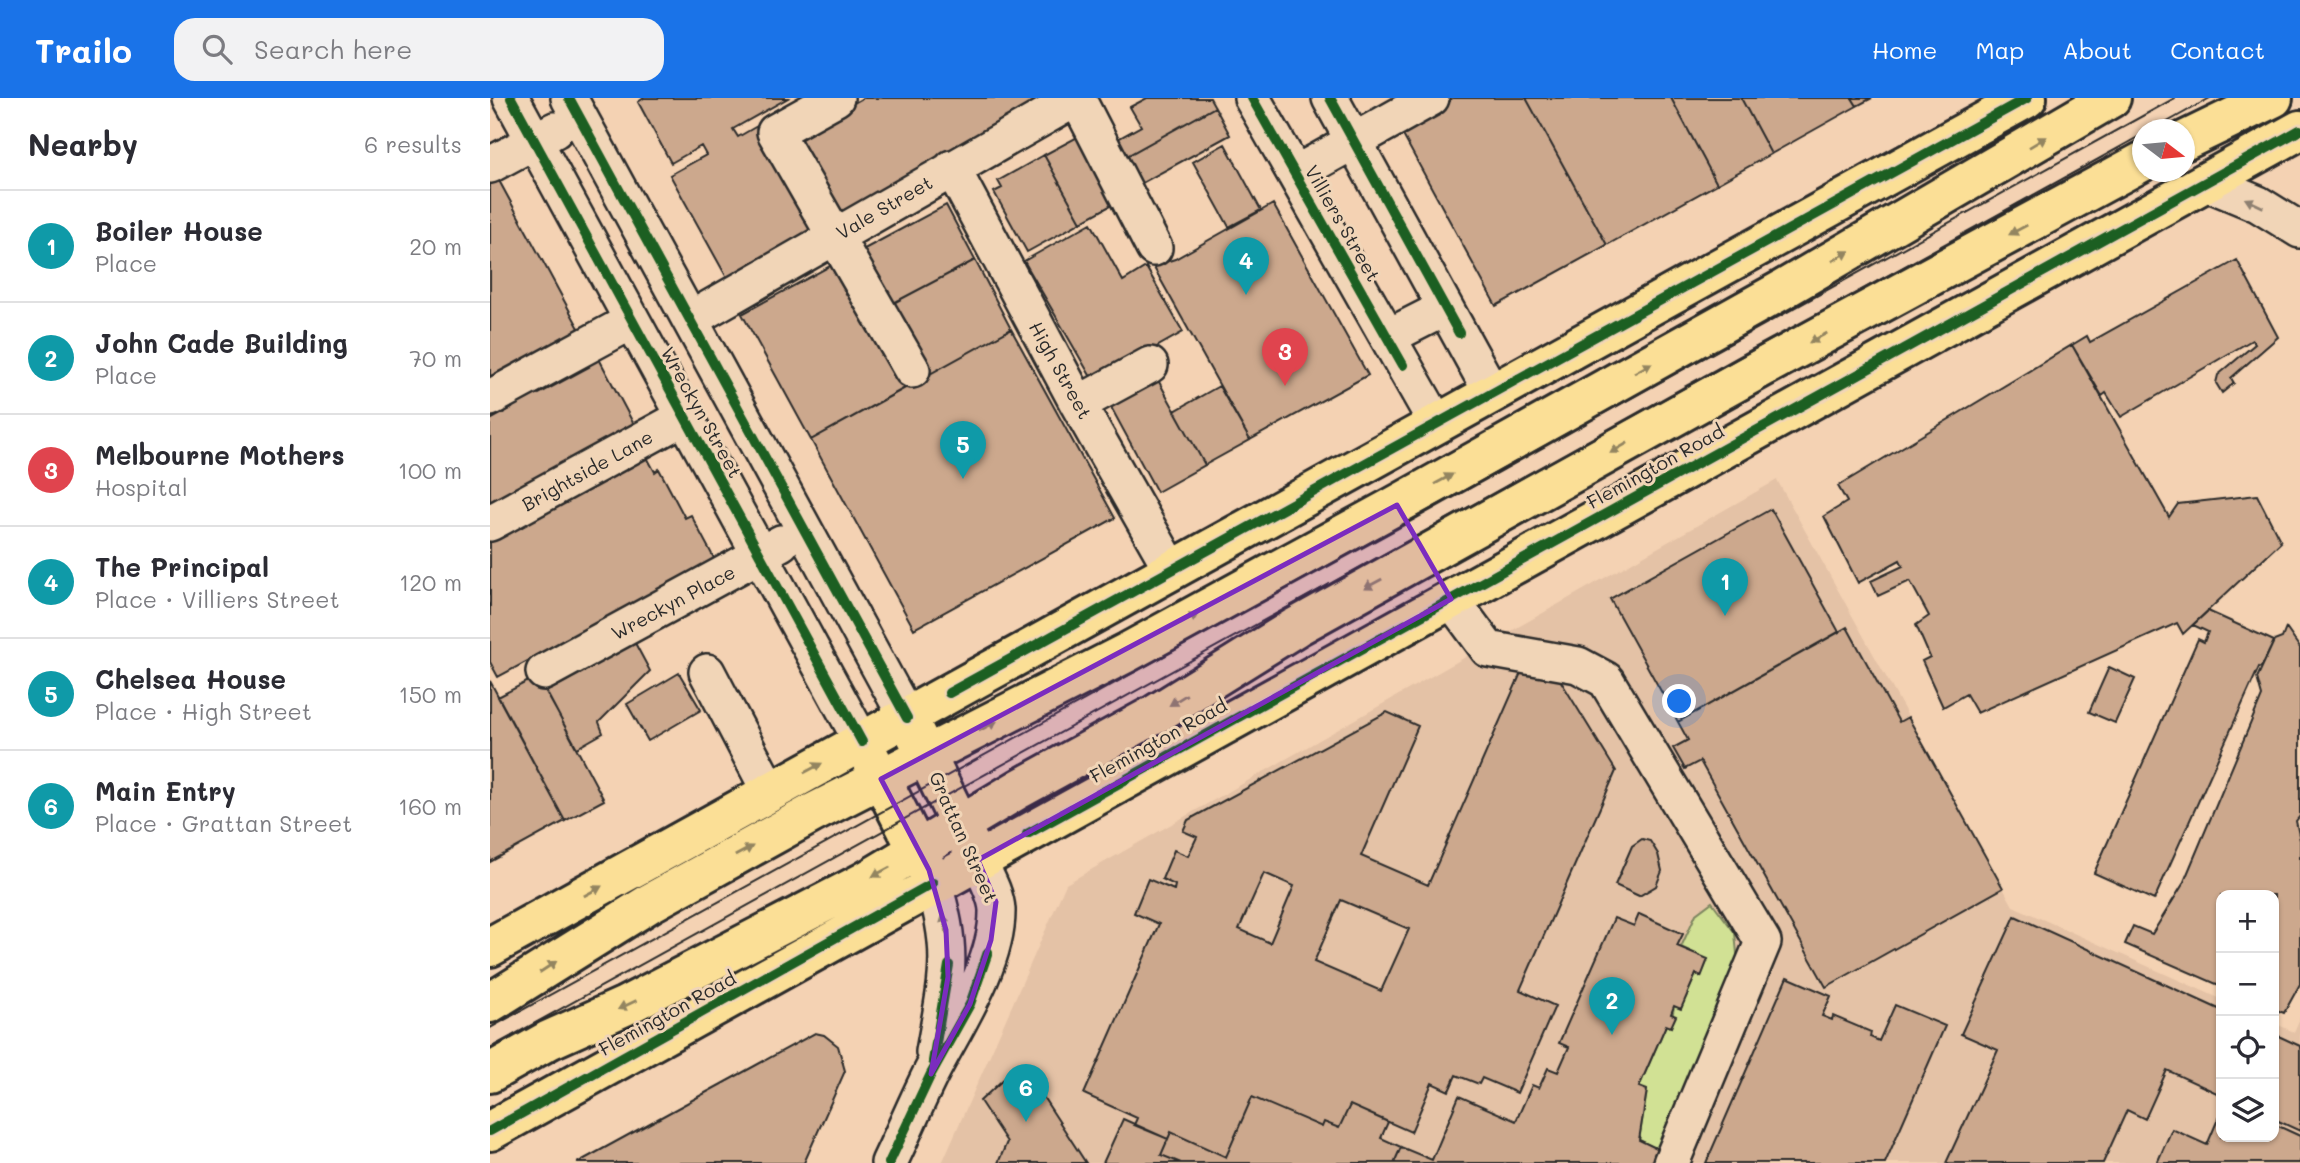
<!DOCTYPE html>
<meta charset="utf-8">
<style>
body{margin:0;font-family:Mali,sans-serif;background:#f2f2f3;color:#2b2b33}
.controls{position:absolute;right:21px;bottom:21px;display:grid;overflow:hidden;border-radius:14px;box-shadow:0 2px 5px #0004}
.controls button{width:63px;height:63px;display:grid;place-items:center;padding:0;border:0;border-bottom:2px solid #e1e1e2;background:#fff;color:#2b2b33;font:35px sans-serif}
.compass{position:absolute;left:1642px;top:21px;width:63px;height:63px;border-radius:50%;background:#fff;box-shadow:0 2px 5px #0004;rotate:106deg}
.you{position:absolute;left:1190px;top:604px;width:24px;height:24px;margin:-18px;border:5px solid #fff;border-radius:50%;background:#1a73e8;box-shadow:0 0 0 10px #1a73e833}
.badge{display:grid;place-items:center;width:46px;height:46px;border-radius:50%;background:#1a73e8;color:#fff;font-size:23px;font-weight:700}
.pin{position:absolute;translate:-50% -58px;filter:drop-shadow(0 2px 4px #0008)}
.pin::after{content:'';position:absolute;top:37px;width:24px;height:21px;background:inherit;clip-path:polygon(0 0,100% 0,50% 100%)}
.list{margin:0;padding:0;list-style:none}
h2{display:flex;justify-content:space-between;align-items:center;height:91px;margin:0;padding:0 28px;font-size:30px}
h2 small{font-size:23px;font-weight:400;color:#7c7c81}
.list li{display:grid;grid-template-columns:46px 1fr auto;gap:21px;align-items:center;box-sizing:border-box;height:112px;padding:0 28px;border-top:2px solid #e1e1e2}
.list b{display:block;font-size:26px;white-space:nowrap}
.list p{margin:0;font-size:23px;white-space:nowrap;color:#7c7c81}
.list em{font-size:23px;font-style:normal;color:#7c7c81}
.icon{flex:none;width:38px;height:38px;fill:none;stroke:currentColor;stroke-width:2;stroke-linecap:round;stroke-linejoin:round}
.map{position:relative;flex:none;width:1810px;height:1065px;overflow:hidden}
header{display:flex;align-items:center;gap:42px;box-sizing:border-box;height:98px;padding:0 35px;background:#1a73e8;color:#fff}
header strong{font-size:33px}
nav{display:flex;gap:38px;margin-inline-start:auto;font-size:24px}
.search{width:490px;height:63px;background:#f2f2f3;display:flex;align-items:center;gap:18px;box-sizing:border-box;padding:0 24px;border-radius:21px;color:#7c7c81;font-size:26px}
main{display:flex}
aside{flex:1;background:#fff}
.map>svg:first-child{display:block}
.built{fill:#e4c2a6}
.garden{fill:#d1e194;stroke:#7e8660;stroke-width:2}
.building{fill:#cca88d;stroke:#2b2b2b;stroke-width:2;fill-rule:evenodd}
.lines{fill:none;stroke-linecap:round;stroke-linejoin:round}
.minor-casing{stroke:#2b2b2b;stroke-width:40}
.major-casing{stroke:#2b2b2b;stroke-width:44}
.minor{stroke:#f1d5b7;stroke-width:35}
.major{stroke:#fbdf96;stroke-width:38}
.tram{stroke:#2b2b2b;stroke-width:2}
.cycleway-casing{stroke:#f1d5b7;stroke-width:15}
.cycleway{stroke:#1b5e20;stroke-width:10}
.oneway{fill:#938560}
.oneway2{fill:#8e8071}
.marked{fill:#7b2cbf;fill-opacity:0.2;stroke:#7b2cbf;stroke-width:5;stroke-linejoin:round}
.labels{text-anchor:middle;dominant-baseline:central;stroke-width:6;stroke-linejoin:round;paint-order:stroke}
.street-label{font-size:19px;fill:#2b2b2b;stroke:#f1d5b7}
</style>
<header>
<strong>Trailo</strong>
<div class="search"><svg class="icon" aria-label="search" viewBox="0 0 24 24"><circle cx="10" cy="10" r="6"/><path d="M15 15l6 6"/></svg>Search here</div>
<nav><a>Home</a><a>Map</a><a>About</a><a>Contact</a></nav>
</header>
<main>
<aside>
<h2>Nearby<small>6 results</small></h2>
<ul class="list">
<li><span class="badge" style="background:#0f9aa8">1</span><div><b>Boiler House</b><p>Place</p></div><em>20 m</em></li>
<li><span class="badge" style="background:#0f9aa8">2</span><div><b>John Cade Building</b><p>Place</p></div><em>70 m</em></li>
<li><span class="badge" style="background:#e0444e">3</span><div><b>Melbourne Mothers</b><p>Hospital</p></div><em>100 m</em></li>
<li><span class="badge" style="background:#0f9aa8">4</span><div><b>The Principal</b><p>Place · Villiers Street</p></div><em>120 m</em></li>
<li><span class="badge" style="background:#0f9aa8">5</span><div><b>Chelsea House</b><p>Place · High Street</p></div><em>150 m</em></li>
<li><span class="badge" style="background:#0f9aa8">6</span><div><b>Main Entry</b><p>Place · Grattan Street</p></div><em>160 m</em></li>
</ul>
</aside>
<div class="map">
<svg width="1810" height="1065" viewBox="0 0 1810 1065">
<rect width="100%" height="100%" fill="#f4d2b3"/>
<filter id="ink" filterUnits="userSpaceOnUse"><feTurbulence type="fractalNoise" baseFrequency=".0143" numOctaves="2"/><feDisplacementMap in="SourceGraphic" scale="14" xChannelSelector="R" yChannelSelector="G"/><feConvolveMatrix kernelMatrix="1 2 1 2 8 2 1 2 1" color-interpolation-filters="sRGB"/></filter>
<g filter="url(#ink)">
<path class="built" d="M1287 382 1523 808 1731 901V1039H1784V925L1804 934 1810 920V1065H452L576 786Z"/>
<path class="garden" d="M1222 804 1245 835 1248 866 1170 1052 1149 1042 1157 993 1149 989 1176 927 1181 929 1184 908 1191 910 1206 876 1211 878 1218 862 1191 849 1206 816Z"/>
<path class="building" d="M154 0H298L243 31 248 39 274 24 331 127 237 180 180 77 216 57 211 48 181 65 148 4Z
M373 0H559L347 119 303 39Z
M657 0H720L725 9 628 63 619 46 651 28 640 9Z
M963 0H1036L1117 147 1006 208 909 30Z
M1036 0H1181L1227 86 1117 147Z
M1181 0H1251L1281 56 1227 86Z
M1251 0H1362L1367 8 1281 56Z
M1362 0H1382L1367 8Z
M725 9 740 37 643 90 628 63Z
M593 36 629 103 591 124 554 57Z
M735 46 771 112 739 129 703 64Z
M554 57 591 124 537 154 504 94 512 90 508 83Z
M6 77 90 232 0 280V80Z
M783 106 878 277 760 342 663 168 685 161Z
M456 107 485 162 394 210 365 156Z
M601 125 633 183 656 169 693 234 654 256 609 293 534 163Z
M351 162 419 288 321 342 252 216Z
M485 162 521 231 431 281 394 210Z
M1747 162 1788 239 1741 280 1744 285 1732 295 1726 285 1728 277 1765 246 1762 242 1631 319 1616 295 1612 298 1582 247 1597 238 1600 244Z
M521 231 625 420 424 531 321 342Z
M1582 247 1679 419 1688 406 1767 397 1791 444 1693 536 1687 525 1487 615 1476 596 1453 609 1432 563 1440 559 1426 527 1439 518 1420 483 1388 498 1381 483 1413 468 1410 462 1368 485 1334 418 1357 404 1348 388Z
M107 257 149 336 0 417V322L22 310 19 305 46 291 49 296 99 269 95 264Z
M663 273 715 367 667 394 616 300Z
M729 288 760 342 715 367 685 313Z
M153 352 165 374 169 371 195 420 201 417 225 462 8 579 0 564V431Z
M1281 411 1349 534 1188 624 1120 501Z
M1718 513 1784 543 1771 570 1769 569 1664 802 1604 775 1708 541 1714 544 1718 534 1703 527Z
M1357 529 1409 624 1418 619 1513 790 1336 889 1210 663 1195 671 1183 650 1198 642 1188 624Z
M1796 530 1810 550V718L1806 723 1810 742V886L1794 915 1784 911V797H1731V888L1635 846 1643 828 1662 836 1693 786 1772 598 1767 580 1784 543 1792 540Z
M145 545 160 573 109 624 113 635 87 650 56 594Z
M1037 561 1064 572 1126 673 1030 892 1065 908 1027 995 992 980 989 986 966 977 959 993 942 985 921 1034 860 1007 849 1030 834 1024 832 1029 762 999 736 1059 681 1034 678 1041 644 1027 647 1020 594 996 669 826 644 815 658 781 684 792 685 787 672 781 684 752 698 758 707 739 693 733 698 722 897 614 928 628 871 758 938 787ZM774 775 804 788 780 845 749 831ZM851 802 919 831 891 893 824 864Z
M1619 569 1645 581 1625 625 1599 614Z
M189 575 211 612 158 643 137 606Z
M48 578 114 702 75 723 8 599Z
M0 583 75 723 0 764Z
M1152 741 1160 743 1168 756 1172 773 1166 788 1149 798 1125 787 1142 748Z
M1149 816 1193 836 1187 848 1218 861 1211 879 1206 876 1191 911 1184 908 1181 916 1186 918 1181 929 1176 927 1149 989 1157 992 1149 1042 1170 1052 1164 1065H904L911 1049 942 1062 969 998 1026 1023 1042 987 1049 990 1058 970 1068 974 1079 949 1069 945 1124 820 1144 828Z
M1525 818 1731 912V997L1677 972 1655 1021 1637 1012 1613 1065H1456L1508 952 1471 936Z
M1297 879 1341 898 1332 918 1342 922 1343 918 1381 934 1380 939 1389 943 1405 907 1455 928 1395 1065H1216Z
M325 935 334 937 348 948 355 973 314 1065H87Z
M1784 936 1810 948V1033L1784 1021Z
M531 965 596 1065H508L517 1044 490 1003Z
M762 999 832 1029 834 1024 849 1030 860 1007 898 1024 891 1040 911 1049 904 1065H691L671 1057 681 1034 736 1059Z
M1731 1014V1039H1784V1026L1810 1038V1065H1667L1682 1031 1717 1047Z
M633 1021 678 1041 671 1057 691 1065H613Z"/>
<g class="lines">
<defs>
<path id="minor" d="M21 0 372 644
M79 0 417 620
M346 0 285 34 422 272
M587 0 664 150
M762 0 947 326
M840 0 1002 295
M0 67 65 32
M462 70 588 306 682 472
M805 76 941 0
M1715 84 1768 106 1810 132
M201 221 587 0
M898 239 955 210
M0 300 142 223
M588 306 660 267
M0 425 194 319
M961 501 998 551 1088 567 1116 582 1273 844 1181 1065
M54 574 291 445
M217 574 280 694
M443 785C466 855 456 884 444 954
M399 1065C413 1036 426 1005 440 977 464 930 508 866 507 812 506 795 495 777 488 762"/>
<path id="major" d="M1694 43 1783 0
M425 635 482 751
M380 659 440 777
M0 849 1537 0
M0 905 160 805 321 716 638 554 907 407 1292 192 1621 0
M0 975 59 942 135 908 374 784 529 691 666 616 806 529 1275 268 1652 64
M0 1033 1810 32"/>
</defs>
<use href="#minor" class="minor-casing"/>
<use href="#major" class="major-casing"/>
<use href="#minor" class="minor"/>
<use href="#major" class="major"/>
<path class="tram" d="M1663 32 1720 0
M0 930 1685 0
M0 950 1652 37"/>
<defs>
<path id="cycleway" d="M21 0 372 644
M79 0 417 620
M762 0 913 267
M840 0 969 235
M459 595 1537 0
M537 736 1810 32
M443 963 459 867
M0 1033 443 785
M399 1065 441 976 480 906 498 854"/>
</defs>
<use href="#cycleway" class="cycleway-casing"/>
<use href="#cycleway" class="cycleway"/>
</g>
<defs><path id="oneway-solid" d="M-6-.8H1V-3.2L6.5 0L1 3.2V.8H-6Z" transform="scale(1.75)"/></defs>
<g class="oneway">
<use href="#oneway-solid" transform="translate(1548 44) rotate(-31)"/>
<use href="#oneway-solid" transform="translate(1528 132) rotate(152)"/>
<use href="#oneway-solid" transform="translate(1351 158) rotate(-31)"/>
<use href="#oneway-solid" transform="translate(1328 240) rotate(152)"/>
<use href="#oneway-solid" transform="translate(1153 270) rotate(-29)"/>
<use href="#oneway-solid" transform="translate(1129 350) rotate(150)"/>
<use href="#oneway-solid" transform="translate(954 381) rotate(-29)"/>
<use href="#oneway-solid" transform="translate(883 486) rotate(151)"/>
<use href="#oneway-solid" transform="translate(699 521) rotate(-29)"/>
<use href="#oneway-solid" transform="translate(688 602) rotate(148)"/>
<use href="#oneway-solid" transform="translate(498 628) rotate(-28)"/>
<use href="#oneway-solid" transform="translate(323 670) rotate(-28)"/>
<use href="#oneway-solid" transform="translate(254 753) rotate(-29)"/>
<use href="#oneway-solid" transform="translate(391 774) rotate(151)"/>
<use href="#oneway-solid" transform="translate(103 793) rotate(-29)"/>
<use href="#oneway-solid" transform="translate(58 869) rotate(-33)"/>
<use href="#oneway-solid" transform="translate(137 907) rotate(154)"/>
</g>
<g class="oneway2">
<use href="#oneway-solid" transform="translate(1764 105) rotate(-154)"/>
<use href="#oneway-solid" transform="translate(455 826) rotate(-102)"/>
</g>
</g>
<path class="marked" d="M907 407 961 501 488 762 506 804 501 842 480 906 441 976 458 879 456 832 439 772 391 681Z"/>
<g class="labels">
<g class="street-label">
<text transform="translate(394 109) rotate(-30)">Vale Street</text>
<text transform="translate(853 125) rotate(60)">Villiers Street</text>
<text transform="translate(571 272) rotate(61)">High Street</text>
<text transform="translate(212 314) rotate(61)">Wreckyn Street</text>
<text transform="translate(1165 368) rotate(-29)">Flemington Road</text>
<text transform="translate(97 372) rotate(-29)">Brightside Lane</text>
<text transform="translate(183 504) rotate(-28)">Wreckyn Place</text>
<text transform="translate(668 642) rotate(-29)">Flemington Road</text>
<text transform="translate(474 739) rotate(66)">Grattan Street</text>
<text transform="translate(177 915) rotate(-29)">Flemington Road</text>
</g>
</g>
</svg>
<div class="controls">
<button>+</button>
<button>−</button>
<button><svg class="icon" aria-label="locate" viewBox="0 0 24 24"><circle cx="12" cy="12" r="6"/><path d="M12 2v4M12 18v4M2 12h4M18 12h4"/></svg></button>
<button><svg class="icon" aria-label="layers" viewBox="0 0 24 24"><path d="M12 4l9 5-9 5-9-5zM3 14l9 5 9-5"/></svg></button>
</div>
<svg class="compass" viewBox="-18 -18 36 36"><path d="M0-13l5 13h-10z" fill="#e53935"/><path d="M0 13l5-13h-10z" fill="#7c7c81"/></svg>
<div class="you"></div>
<div class="pin badge" style="left:1235px;top:518px;background:#0f9aa8">1</div>
<div class="pin badge" style="left:1122px;top:937px;background:#0f9aa8">2</div>
<div class="pin badge" style="left:795px;top:288px;background:#e0444e">3</div>
<div class="pin badge" style="left:756px;top:197px;background:#0f9aa8">4</div>
<div class="pin badge" style="left:473px;top:381px;background:#0f9aa8">5</div>
<div class="pin badge" style="left:536px;top:1024px;background:#0f9aa8">6</div>
</div>
</main>
